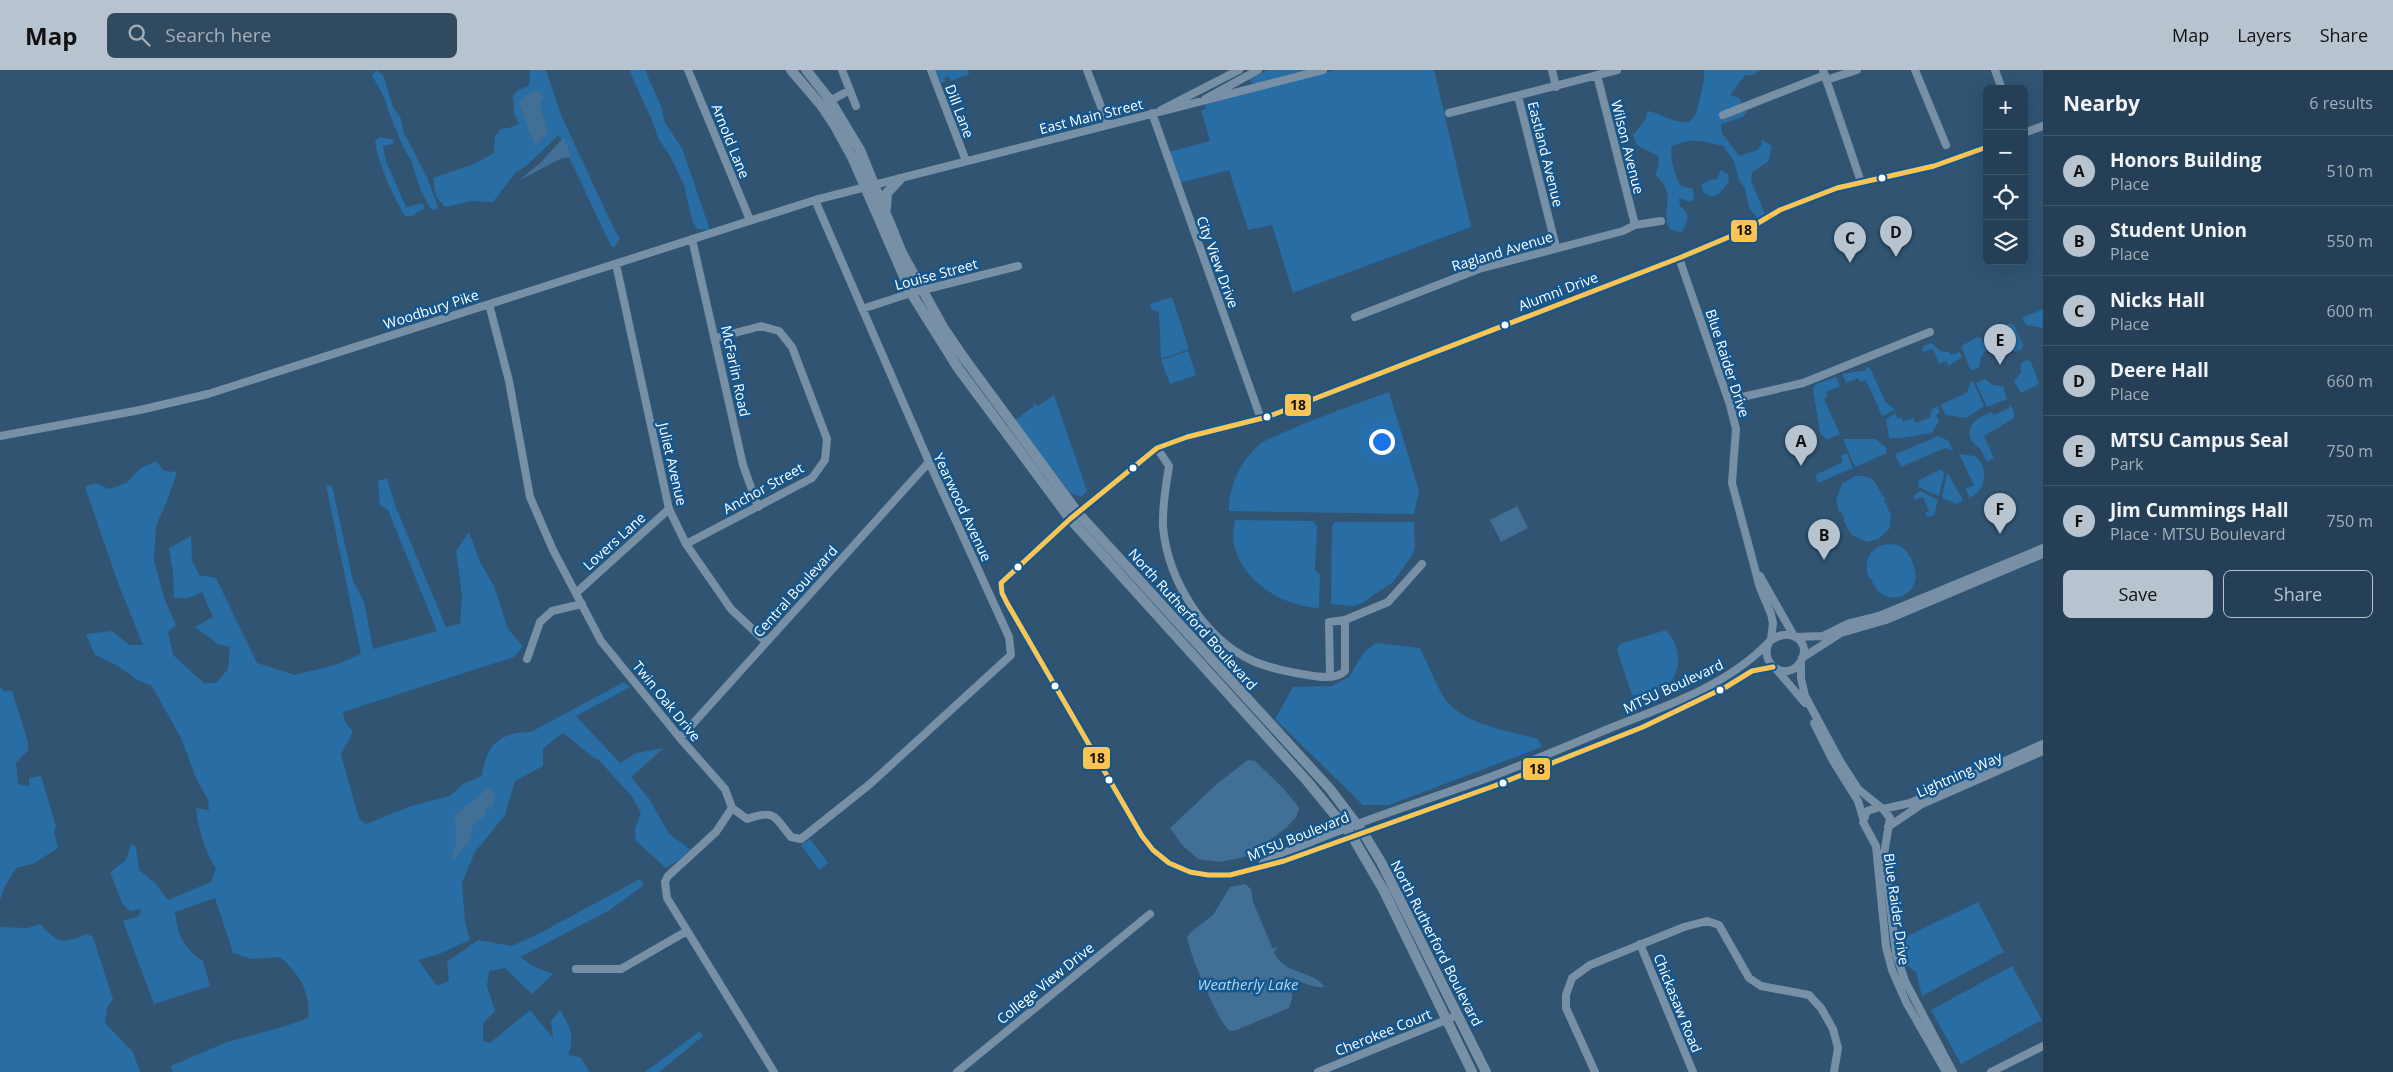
<!DOCTYPE html>
<meta charset="utf-8">
<style>
body{margin:0;font-family:"Open Sans",sans-serif;background:#304a60;color:#f1f3f6}
.controls{position:absolute;right:15px;top:15px;display:grid;overflow:hidden;border-radius:8px;box-shadow:0 5px 20px #0002}
.controls button{width:45px;height:45px;display:grid;place-items:center;padding:0;border:0;border-bottom:1px solid #41586c;background:#243f56;color:#f1f3f6;font:25px sans-serif}
.you{position:absolute;left:1381px;top:371px;width:18px;height:18px;margin:-12px;border:4px solid #fff;border-radius:50%;background:#1a73e8;box-shadow:0 0 0 8px #1a73e833}
.badge{display:grid;place-items:center;width:32px;height:32px;border-radius:50%;background:#b7c3ce;color:#111;font-size:16px;font-weight:700}
.pin{position:absolute;translate:-50% -41px;filter:drop-shadow(0 1px 2px #0008)}
.pin::after{content:'';position:absolute;top:26px;width:18px;height:15px;background:inherit;clip-path:polygon(0 0,100% 0,50% 100%)}
.list{margin:0;padding:0;list-style:none}
h2{display:flex;justify-content:space-between;align-items:center;height:65px;margin:0;padding:0 20px;font-size:21px}
h2 small{font-size:16px;font-weight:400;color:#a3afb9}
.list li{display:grid;grid-template-columns:32px 1fr auto;gap:15px;align-items:center;box-sizing:border-box;height:70px;padding:0 20px;border-top:1px solid #41586c}
.list b{display:block;font-size:19px;white-space:nowrap}
.list p{margin:0;font-size:16px;white-space:nowrap;color:#a3afb9}
.list em{font-size:16px;font-style:normal;color:#a3afb9}
.actions{display:flex;gap:10px;padding:15px 20px}
.actions a{flex:1;padding:11px 0;border:1px solid #b7c3ce;border-radius:8px;text-align:center;font-size:18px;color:#b7c3ce}
.actions .main{background:#b7c3ce;color:#111}
.icon{flex:none;width:28px;height:28px;fill:none;stroke:currentColor;stroke-width:2;stroke-linecap:round;stroke-linejoin:round}
.map{position:relative;flex:none;width:2043px;height:1002px;overflow:hidden}
header{display:flex;align-items:center;gap:30px;box-sizing:border-box;height:70px;padding:0 25px;background:#b7c3ce;color:#111}
header strong{font-size:24px}
nav{display:flex;gap:28px;margin-inline-start:auto;font-size:18px}
.search{width:350px;height:45px;background:#304a60;display:flex;align-items:center;gap:12px;box-sizing:border-box;padding:0 18px;border-radius:8px;color:#a3afb9;font-size:19px}
main{display:flex}
aside{flex:1;background:#243f56}
.map>svg:first-child{display:block}
.green{fill:#286da4}
.water{fill:#416f96}
.lines{fill:none;stroke-linecap:round;stroke-linejoin:round}
.minor{stroke:#7790a6;stroke-width:8}
.major{stroke:#7790a5;stroke-width:10}
.bus-1-casing{stroke:#15578d;stroke-width:9}
.bus-1{stroke:#fcc553;stroke-width:5}
.bus-dot{fill:#fff;stroke:#15578d;stroke-width:2}
.labels{text-anchor:middle;dominant-baseline:central;stroke-width:5;stroke-linejoin:round;paint-order:stroke}
.street-label{font-size:14px;fill:#fff;stroke:#15578d}
.water-label{font-size:15px;font-style:italic;fill:#abd6f7;stroke:#15578d}
.line-badge{stroke:#15578d;stroke-width:2}
.pale-badge-label{font-size:14px;text-anchor:middle;font-weight:bold;fill:#111}
</style>
<header>
<strong>Map</strong>
<div class="search"><svg class="icon" aria-label="search" viewBox="0 0 24 24"><circle cx="10" cy="10" r="6"/><path d="M15 15l6 6"/></svg>Search here</div>
<nav><a>Map</a><a>Layers</a><a>Share</a></nav>
</header>
<main>
<div class="map">
<svg width="2043" height="1002" viewBox="0 0 2043 1002">
<rect width="100%" height="100%" fill="#305472"/>
<path class="green" d="M376 0 383 5 393 37 401 49 403 61 427 107 438 137 435 140 431 139 420 119 411 90 403 77 388 40C388 32 377 14 372 6Z
M530 0H546L561 45 615 161 620 168 614 178 611 176 567 83 563 70 558 66 526 96 516 102 493 132 472 131 445 137 436 126 433 108 474 94 494 83 495 66 501 59 509 58 519 54 514 43 513 25 518 20 529 16Z
M629 0H645L661 36 665 53 682 78 710 160 697 159 692 150 684 115 669 84 658 68 654 55Z
M935 0H968L969 4 951 11 948 6 944 8 945 12 941 13Z
M1267 0H1308L1259 13H1251L1250 9Z
M1335 0H1434L1471 157 1293 223 1272 155 1248 160 1229 100 1179 113 1169 82 1210 71 1201 40 1206 39 1205 34Z
M1704 0H1761L1752 5H1745L1730 25 1739 28 1747 42 1743 47 1721 54 1722 63 1739 86 1758 80 1762 74 1761 69 1772 76 1768 92 1752 102 1751 111 1765 144 1757 148 1749 138 1745 118 1739 110 1734 91 1723 76C1703 71 1692 67 1672 76 1669 87 1675 106 1681 116L1693 119 1694 129 1690 132 1679 128 1680 137C1692 143 1687 153 1682 163L1670 159C1658 138 1680 127 1655 105L1659 95 1658 86 1637 75 1633 65 1645 50 1648 41C1664 44 1670 53 1689 52L1696 44 1704 11Z
M380 67 394 70 393 74 383 76 386 91 406 137 423 133 424 139 412 146H405C393 126 378 94 375 71Z
M1721 100 1728 104 1729 111 1719 124 1712 127 1704 123 1701 115 1711 109 1716 110Z
M1172 227 1189 279 1161 289 1159 242 1152 240 1150 234Z
M2043 239V258L2026 255 2022 248Z
M2010 253 2014 255 2023 275 2022 279 2015 282 1999 275 1993 263 1995 260Z
M1978 267 1982 269 1987 279 1981 287 1979 297 1971 301 1961 276Z
M1932 273 1940 281 1949 282 1951 285 1960 282 1962 287 1949 296 1946 291 1939 294 1933 279 1922 282 1923 276Z
M1188 281 1196 305 1170 314 1161 290Z
M2027 290 2031 292 2039 314 2021 323 2014 311 2021 302V293Z
M1866 298H1870L1885 331 1895 340 1882 346 1866 310 1860 312 1858 308 1846 313 1842 304 1866 300Z
M1836 307 1840 316 1826 322 1827 326 1824 329 1840 364 1827 370 1820 363 1813 319 1816 314Z
M1985 309 1993 315 2003 316 2007 329 1987 337 1976 313Z
M1973 311 1984 336 1966 348 1946 345 1940 335 1968 322 1967 319 1970 317 1969 313Z
M1389 322 1419 421 1414 444 1229 441C1228 418 1241 390 1258 376 1266 369 1279 365 1289 360 1322 346 1355 334 1389 322Z
M1054 325 1087 421 1081 427 1070 423 1015 350 1033 337 1034 333 1038 336Z
M2010 334 2014 342V348L1984 366 1994 388 1987 392 1981 380 1971 370C1965 353 1980 347 1992 342L1994 345 2009 338Z
M1937 336 1940 342 1936 345 1939 351 1932 363 1902 368H1889L1886 349 1896 343 1897 349 1901 347 1903 352 1913 348 1916 353 1930 347 1932 340Z
M1938 366 1949 371 1953 381 1945 378 1901 397 1897 388H1895L1896 384Z
M1843 369H1875L1886 377 1887 383 1855 397Z
M1847 383 1853 398 1818 413 1815 405 1843 392 1841 386Z
M1959 384 1975 386C1989 397 1987 420 1970 428L1965 419 1974 415Z
M156 391 164 401 177 402 167 431 156 456 154 490 164 528 176 555 168 562 173 585 204 613H216L228 599 230 577 218 574 195 557 213 547 202 522 188 528H174L173 502 169 478 191 466 192 490 199 505 216 508 257 593 295 605 335 595 361 584 326 415 332 416 353 511 364 532 373 579 437 561 388 440 380 435 378 411 387 408 395 435 446 557 460 554 462 527 456 481 469 462 481 494 494 516 508 559 523 576 514 587 343 642 345 651 353 662 341 684 359 749 366 754 411 736 450 726 463 714 482 706C486 675 499 662 531 662L624 612 630 617 576 646 620 693 636 683 664 678 631 707 650 730 669 764 690 779 680 789 666 798 636 771 635 758 641 743 633 728 598 689 594 688 563 663 543 678V696L515 711 505 745 475 782 462 813 465 852 470 870 439 884 418 890 437 916 449 911 447 892 478 870 512 876 542 862 640 809 644 815 610 840 520 887 533 896 553 904 532 924 505 898 489 901 487 916 495 941 483 953V971L490 973 530 940 553 968 551 951 560 940C569 955 576 967 568 985L580 987 590 1002H173L171 996 227 972 286 956 308 948C311 923 299 903 280 887L252 889 233 883 215 828 175 842C178 865 183 878 203 891L210 916 154 934 123 851 139 846 141 839 130 841 122 833 110 802 125 791 132 773 136 777 139 800 156 814 168 830 211 812 216 799C205 780 198 760 196 738L209 740 208 730 196 708 181 668 152 616 137 610 118 596 95 585 86 564 112 561 129 575H143L118 513 85 417 96 413 109 419 126 413 141 398Z
M1942 399 1944 404 1939 426 1918 417 1919 410Z
M1947 402 1963 430 1957 434 1942 428Z
M1855 406C1869 405 1876 410 1879 420L1882 422 1880 423 1885 428 1884 432 1887 434V438L1890 439 1888 440 1890 444 1891 443 1890 458 1878 469 1867 472 1852 465 1846 456V452L1844 453V446L1842 447 1843 444 1839 441 1836 430 1842 414Z
M1920 421 1938 430 1934 445 1927 447 1925 443 1929 441 1923 427 1915 430 1913 426Z
M1235 450 1313 451 1317 456 1315 500 1320 505 1319 538C1283 536 1242 512 1234 474 1232 467 1234 457 1235 450Z
M1336 452H1414L1415 477 1413 484 1393 512 1362 533 1353 536 1331 534 1332 455Z
M1889 474 1898 475 1909 483 1907 484 1912 489 1911 490C1930 524 1886 542 1874 514L1872 515 1873 511C1872 509 1869 508 1868 506 1864 494 1868 476 1889 474Z
M1666 560C1693 590 1672 632 1632 625L1617 580 1620 574Z
M1376 573 1420 578C1427 592 1439 623 1449 634 1470 656 1510 661 1538 669L1542 677 1389 735H1363L1275 649 1293 617 1332 616 1349 607 1364 582Z
M0 617 4 621H12L28 672V680L16 693 18 714 29 716V708L41 706 56 756 54 762 58 778 33 794 16 798 4 818 0 830Z
M810 769 828 793 819 800 801 775Z
M1978 832 2004 882 1922 926 1916 902 1906 895 1903 868Z
M40 854C58 874 63 874 87 864L93 867 113 929 107 938 105 953 133 982 140 1002H0V857L28 858Z
M2012 896 2042 950 1961 994 1931 940Z
M700 961 703 966 659 1002H645Z"/>
<path class="water" d="M539 20 544 29 540 32C541 43 546 51 548 62L536 76C527 61 525 47 518 31L522 27Z
M564 67 571 87 560 89 518 111 540 93Z
M1517 436 1528 458 1501 472 1490 450Z
M1248 690 1255 691 1284 719 1298 736 1299 740 1296 747 1286 758 1249 786 1220 792 1198 789 1182 775 1170 758 1218 713Z
M487 719H493C496 727 495 731 491 738L485 740V745L472 757 471 769 453 790 451 787 456 773 455 745Z
M1245 814 1251 819 1253 832 1273 879 1279 876 1274 882C1285 906 1311 899 1325 917 1313 918 1302 913 1291 907L1292 929 1289 938 1237 960 1230 961C1218 952 1189 883 1187 867L1191 862 1213 845 1230 817Z"/>
<g class="lines">
<path class="minor" d="M688 0 750 150
M842 0 856 36
M931 0 966 91
M1087 0 1108 55
M1552 0 1556 17
M1823 0 1861 112
M1915 0 1946 75
M1995 0 2002 19
M1597 5 1635 155
M1826 10 1857 0
M1518 26 1556 177
M1205 29 1258 0
M826 33 850 20
M1161 40 1239 0
M1152 43 1261 349
M1449 43 1617 0
M1723 45 1825 5
M2024 63 2043 56
M692 169 743 395 758 437
M1679 188 1730 335 1736 359 1732 413 1760 518 1771 544 1773 553 1771 569
M616 194 669 439 686 474 731 539 766 572
M489 234 509 311 530 427 553 480 601 571 680 668 725 719 732 738
M862 239 911 223 1018 196
M1355 247 1479 199 1623 161 1635 155 1661 151
M1729 330 1803 313 1930 262
M0 366 140 340 208 324 815 130 1323 0
M1157 378 1169 396C1166 416 1162 437 1163 457 1168 510 1204 569 1253 591 1268 598 1286 601 1301 604 1314 606 1335 611 1345 601V550L1329 552 1330 606
M686 474 812 408 825 390 827 369 792 277 779 261 761 256 716 268
M1760 506 1794 566
M576 523 669 439
M1345 550 1388 532 1422 494
M1796 567 1823 566 1847 554 1879 546 2043 478
M1802 588 1841 563 1886 550 2043 484
M527 589 540 552 552 541 582 534
M1801 591V608L1805 626 1840 691 1858 719 1883 739 1890 748 1884 784 1896 883 1905 911 1953 1002
M1773 597 1752 601 1726 617 1643 657 1494 716 1284 791 1230 805H1208L1190 802 1169 793 1153 780 1142 766 1007 533 1002 523 1001 513 1070 449 1157 378 1187 367 1267 347 1679 188 1748 159 1780 140 1837 118 1934 96 1987 77
M1777 600 1805 633
M1814 653 1833 691 1858 731 1863 748
M680 668 929 392
M1880 737 1867 741 1863 752 1876 776 1886 877 1892 900 1906 932 1946 1002
M732 738 747 749C775 739 774 746 791 767L801 769 870 714 1011 585 1009 567 929 392 815 130
M732 738 716 762 668 806 665 812 667 828 774 1002
M1883 739 1910 733 2043 674
M1888 757 1922 734 2043 681
M1263 793C1337 758 1416 734 1493 706 1532 691 1570 675 1608 659 1663 637 1725 617 1767 574 1786 554 1813 570 1801 591 1789 613 1758 596 1769 572
M1640 874 1693 1002
M576 899H621L687 861
M957 1002 1150 844
M1318 1002 1451 948
M1595 1002 1566 938V925L1572 908 1590 895 1684 857 1707 851 1719 855 1749 908 1761 916 1809 925 1821 938 1833 959 1838 978 1834 1002
M1991 1002 2043 976"/>
<path class="major" d="M791 0 821 35 835 56 852 87 911 223 958 298 1070 449 1307 711 1352 766 1384 821 1472 1002
M806 0 830 30 860 80 902 183 943 257 964 288 1078 443 1330 719 1364 764 1381 792 1486 1002
M886 138 887 123 900 109"/>
<defs>
<path id="bus-1" d="M1773 597 1752 601 1726 617 1643 657 1494 716 1284 791 1230 805H1208L1190 802 1169 793 1153 780 1142 766 1007 533 1002 523 1001 513 1070 449 1157 378 1187 367 1267 347 1679 188 1748 159 1780 140 1837 118 1934 96 1987 77"/>
</defs>
<use href="#bus-1" class="bus-1-casing"/>
<use href="#bus-1" class="bus-1"/>
</g>
<g class="bus-dot">
<circle cx="1882" cy="108" r="4.5"/>
<circle cx="1505" cy="255" r="4.5"/>
<circle cx="1267" cy="347" r="4.5"/>
<circle cx="1133" cy="398" r="4.5"/>
<circle cx="1018" cy="497" r="4.5"/>
<circle cx="1055" cy="616" r="4.5"/>
<circle cx="1720" cy="620" r="4.5"/>
<circle cx="1109" cy="710" r="4.5"/>
<circle cx="1503" cy="713" r="4.5"/>
</g>
<g class="labels">
<g class="street-label">
<text transform="translate(960 41) rotate(69)">Dill Lane</text>
<text transform="translate(1091 46) rotate(-14)">East Main Street</text>
<text transform="translate(731 71) rotate(68)">Arnold Lane</text>
<text transform="translate(1628 77) rotate(76)">Wilson Avenue</text>
<text transform="translate(1546 84) rotate(76)">Eastland Avenue</text>
<text transform="translate(1502 181) rotate(-17)">Ragland Avenue</text>
<text transform="translate(1218 192) rotate(70)">City View Drive</text>
<text transform="translate(936 204) rotate(-15)">Louise Street</text>
<text transform="translate(1558 221) rotate(-21)">Alumni Drive</text>
<text transform="translate(431 239) rotate(-18)">Woodbury Pike</text>
<text transform="translate(1728 293) rotate(72)">Blue Raider Drive</text>
<text transform="translate(736 301) rotate(78)">McFarlin Road</text>
<text transform="translate(673 394) rotate(77)">Juliet Avenue</text>
<text transform="translate(763 418) rotate(-29)">Anchor Street</text>
<text transform="translate(963 437) rotate(65)">Yearwood Avenue</text>
<text transform="translate(614 471) rotate(-42)">Lovers Lane</text>
<text transform="translate(795 521) rotate(-48)">Central Boulevard</text>
<text transform="translate(1193 549) rotate(48)">North Rutherford Boulevard</text>
<text transform="translate(1673 616) rotate(-25)">MTSU Boulevard</text>
<text transform="translate(667 631) rotate(51)">Twin Oak Drive</text>
<text transform="translate(1959 704) rotate(-24)">Lightning Way</text>
<text transform="translate(1298 766) rotate(-22)">MTSU Boulevard</text>
<text transform="translate(1897 839) rotate(82)">Blue Raider Drive</text>
<text transform="translate(1437 873) rotate(63)">North Rutherford Boulevard</text>
<text transform="translate(1045 913) rotate(-39)">College View Drive</text>
<text transform="translate(1678 933) rotate(68)">Chickasaw Road</text>
<text transform="translate(1383 962) rotate(-22)">Cherokee Court</text>
</g>
<g class="water-label">
<text x="1248" y="914">Weatherly Lake</text>
</g>
</g>
<g class="line-badge">
<rect x="1730" y="149" width="28" height="24" rx="5" fill="#fcc553"/>
<rect x="1284" y="323" width="28" height="24" rx="5" fill="#fcc553"/>
<rect x="1082" y="676" width="29" height="24" rx="5" fill="#fcc553"/>
<rect x="1522" y="687" width="29" height="24" rx="5" fill="#fcc553"/>
</g>
<g class="pale-badge-label">
<text x="1744" y="165">18</text>
<text x="1298" y="340">18</text>
<text x="1097" y="693">18</text>
<text x="1537" y="704">18</text>
</g>
</svg>
<div class="controls">
<button>+</button>
<button>−</button>
<button><svg class="icon" aria-label="locate" viewBox="0 0 24 24"><circle cx="12" cy="12" r="6"/><path d="M12 2v4M12 18v4M2 12h4M18 12h4"/></svg></button>
<button><svg class="icon" aria-label="layers" viewBox="0 0 24 24"><path d="M12 4l9 5-9 5-9-5zM3 14l9 5 9-5"/></svg></button>
</div>
<div class="you"></div>
<div class="pin badge" style="left:1801px;top:396px">A</div>
<div class="pin badge" style="left:1824px;top:490px">B</div>
<div class="pin badge" style="left:1850px;top:193px">C</div>
<div class="pin badge" style="left:1896px;top:187px">D</div>
<div class="pin badge" style="left:2000px;top:295px">E</div>
<div class="pin badge" style="left:2000px;top:464px">F</div>
</div>
<aside>
<h2>Nearby<small>6 results</small></h2>
<ul class="list">
<li><span class="badge">A</span><div><b>Honors Building</b><p>Place</p></div><em>510 m</em></li>
<li><span class="badge">B</span><div><b>Student Union</b><p>Place</p></div><em>550 m</em></li>
<li><span class="badge">C</span><div><b>Nicks Hall</b><p>Place</p></div><em>600 m</em></li>
<li><span class="badge">D</span><div><b>Deere Hall</b><p>Place</p></div><em>660 m</em></li>
<li><span class="badge">E</span><div><b>MTSU Campus Seal</b><p>Park</p></div><em>750 m</em></li>
<li><span class="badge">F</span><div><b>Jim Cummings Hall</b><p>Place · MTSU Boulevard</p></div><em>750 m</em></li>
</ul>
<div class="actions"><a class="main">Save</a><a>Share</a></div>
</aside>
</main>
